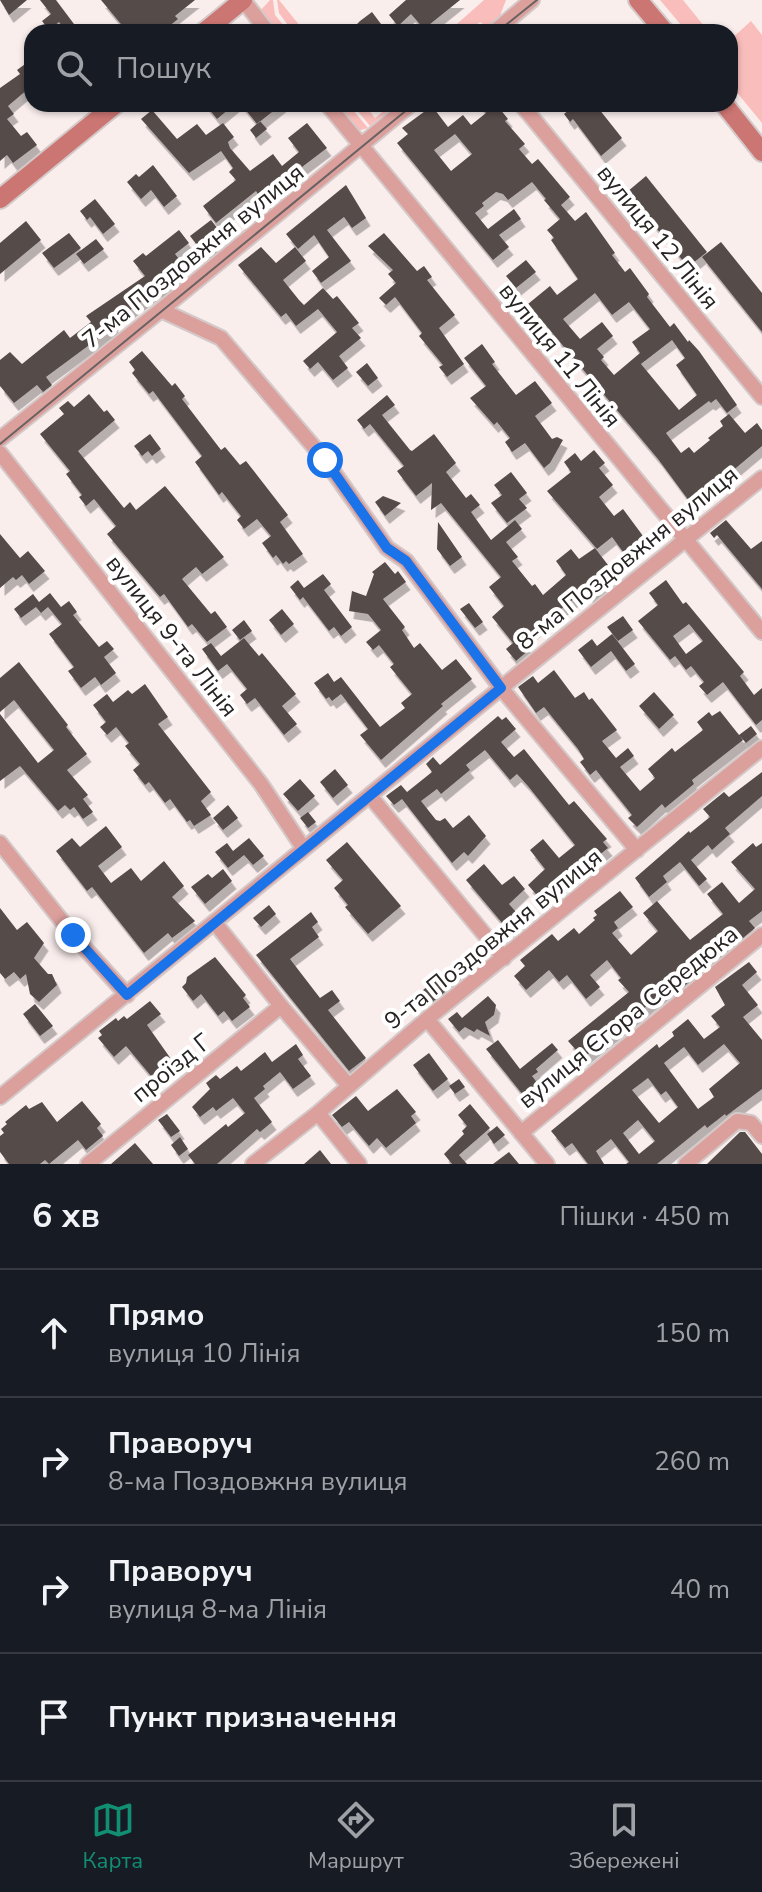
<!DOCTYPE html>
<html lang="uk">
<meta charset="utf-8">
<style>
body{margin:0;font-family:"Nunito Sans",sans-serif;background:#242831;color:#f1f3f6}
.stop{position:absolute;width:24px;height:24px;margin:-18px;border:6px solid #1a73e8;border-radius:50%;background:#fff}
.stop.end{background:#1a73e8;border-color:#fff;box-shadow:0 2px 8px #0008}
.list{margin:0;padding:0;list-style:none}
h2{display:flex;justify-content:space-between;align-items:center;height:104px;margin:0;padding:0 32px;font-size:34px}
h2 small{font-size:26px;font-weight:400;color:#9ea1a6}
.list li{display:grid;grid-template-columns:52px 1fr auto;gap:24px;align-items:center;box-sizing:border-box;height:128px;padding:0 32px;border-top:2px solid #363941}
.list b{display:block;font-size:30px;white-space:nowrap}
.list p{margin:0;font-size:26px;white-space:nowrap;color:#9ea1a6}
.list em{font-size:26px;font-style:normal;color:#9ea1a6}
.icon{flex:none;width:44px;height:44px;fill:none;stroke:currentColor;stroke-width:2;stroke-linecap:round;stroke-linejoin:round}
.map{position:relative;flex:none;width:762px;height:1164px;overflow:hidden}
.search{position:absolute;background:#171b24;box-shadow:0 2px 6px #0004;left:24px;right:24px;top:24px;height:88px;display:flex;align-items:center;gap:20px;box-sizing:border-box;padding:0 28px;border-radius:24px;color:#9ea1a6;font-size:30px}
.sheet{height:616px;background:#171b24}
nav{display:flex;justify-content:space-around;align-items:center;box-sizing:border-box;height:112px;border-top:2px solid #363941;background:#171b24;font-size:22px;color:#9ea1a6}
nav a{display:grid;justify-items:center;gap:4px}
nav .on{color:#128e73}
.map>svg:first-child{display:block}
.green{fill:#f9bebb}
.building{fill:#554b4a;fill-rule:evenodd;filter:url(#shadow)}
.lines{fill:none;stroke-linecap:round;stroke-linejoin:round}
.street-casing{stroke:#d4c9c9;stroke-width:18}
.secondary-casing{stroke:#d4c9c9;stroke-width:22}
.street{stroke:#db9f9c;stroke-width:14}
.secondary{stroke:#cc7673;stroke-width:18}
.tram{stroke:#686262;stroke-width:2}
.route{stroke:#1a73e8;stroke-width:10}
.labels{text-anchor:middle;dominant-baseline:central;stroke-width:8;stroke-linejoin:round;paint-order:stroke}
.street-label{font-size:24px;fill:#272323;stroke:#fff}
</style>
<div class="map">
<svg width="762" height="1164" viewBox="0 0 762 1164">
<defs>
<filter id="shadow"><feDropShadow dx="4.5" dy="8" stdDeviation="0" flood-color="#0004"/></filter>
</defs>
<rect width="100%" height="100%" fill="#faeeed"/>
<path class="green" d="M270 0H273L275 15 289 32H275L259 12Z
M277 0H279L305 32H293L279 13Z
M484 0H506L498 21 489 28 480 22 471 29 472 32 449 31Z
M660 0H683L709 32H687Z
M751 21 762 35V123L730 84V40Z
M334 104H348L368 128 357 131Z
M352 104H364L375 118 392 104H397L370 126Z"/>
<path class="building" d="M0 0H27L9 15Z
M40 0H56L80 32H67L59 22 49 30 42 21 51 14Z
M101 0H195L175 16 178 19 162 32H133L128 26 125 29Z
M406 0H460L424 29 411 14 398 26 389 15Z
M372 12 387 32H349L360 21Z
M32 59V78L24 83 28 89 8 106 14 114 7 119 21 136 27 132 37 145 13 163 7 155 0 161V88L20 74 17 70Z
M205 104H235L217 119Z
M241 104H282L257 124Z
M479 104H496L508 119 505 121 525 144 519 149 532 164 538 159 570 197 561 205 575 221 586 212 615 253 612 255 625 272 630 268 649 294 647 297 670 327 674 323 688 342 689 340 699 351 737 405 727 413 716 399 711 403 709 401 666 433 681 453 689 447 694 453 710 440 708 438 723 426 720 421 729 414 745 433 757 423 762 430V446L692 505 658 459 528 304 550 286 557 295 578 279 551 240 554 238 547 230 560 219 544 200 546 199 532 182 508 200 503 194 496 192 482 203 484 206 475 213 488 229 514 209 521 219 499 235 509 247 493 260 397 143 408 134 402 128 432 106 448 127 463 115 471 125 486 113ZM455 134 472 154 451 171 434 150ZM595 293 612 315 629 302 650 329 632 342 640 353 614 375 601 360 604 357 597 349 613 336 602 322 580 339 563 319ZM672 340 685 358 676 365 697 395 679 410 641 364Z
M576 104H595L622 138 601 156 573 119 570 122 564 114Z
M152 110 177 139 197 124 206 135 223 123 234 137 228 142 230 148 250 171 273 154 282 166 299 152 288 138 307 123 327 148 302 167 300 164 276 181 280 186 261 199 256 191 216 223 203 206 236 180 229 172 233 168 221 151 189 173 141 119Z
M260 121 267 129 256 138 250 130Z
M153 165 177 196 164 207 151 190 141 199 127 182 136 174 139 177Z
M646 176 707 252 688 267 627 192Z
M346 185 366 218 352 228 344 217 327 230 351 261 321 283 312 271 329 257 314 235 298 249 286 234Z
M95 199 115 224 103 234 90 217 87 220 80 211Z
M211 220 222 234 212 241 216 247 208 253 203 247 200 249 190 236Z
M26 221 41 240 0 274V243Z
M179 230 189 243 175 254 184 265 169 278 173 283 161 293 158 289 113 323 115 326 46 377 52 385 43 392 37 385 14 403 0 386V360L10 352 22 364 64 330 70 338 91 322 86 316 145 276 133 261 143 253 146 256Z
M69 233 81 248 54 268 42 253Z
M384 233 417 271 424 266 432 277 427 280 455 315 439 328 464 364 447 377 439 367 443 365 419 336 422 333 395 297 386 305 379 298 396 283 388 274 393 270 368 246Z
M96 239 104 249 84 264 76 254Z
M721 242 762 293V332L702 257Z
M261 247 276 263 295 247 306 261 283 280 299 300 304 305 323 288 333 299 337 296 359 323 352 328 361 338 339 356 348 368 333 380 318 362 310 369 303 361 337 332 318 309 296 326 286 313 281 317 238 265Z
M526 260 536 272 516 288 506 276Z
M482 344 495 362 492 364 516 395 535 381 552 403 535 416 552 439 557 437 563 440 550 463 544 468 525 443 512 452 505 442 510 438 497 422 494 425 470 398 486 386 464 358Z
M142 351 172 386 175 383 185 396 182 399 221 450 225 447 240 465 246 461 288 515 280 522 303 554 289 564 286 561 283 564 276 555 273 558 262 543 271 536 257 519 244 529 237 520 241 516 222 492 219 495 195 462 202 456 153 391 149 394 132 373 135 370 129 362Z
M367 363 378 378 368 386 356 372Z
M89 394 104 412 107 410 115 420 78 451 124 508 130 502 136 510 165 486 224 557 202 574 196 567 182 579 211 614 215 611 227 627 207 642 192 624 188 627 164 594 160 597 107 534 116 526 94 499 86 506 79 497 82 495 66 474 70 471 40 434 64 414 59 408 68 401 74 407Z
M387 395 395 405 382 415 410 450 412 451 434 434 456 463 446 472 466 498 471 494 480 505 471 512 491 540 515 520 522 529 506 542 518 557 512 561 532 586 535 584 543 595 566 575 556 561 571 549 579 559 595 548 608 565 599 572 609 584 591 598 585 590 522 640 530 649 516 661 506 649 513 643 492 617 504 606 489 587 501 577 441 503 431 510 432 483 416 496 397 471 404 466 370 424 364 429 357 420Z
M150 434 161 449 152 456 148 451 142 456 134 446Z
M594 450 605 463 599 468 613 485 599 497 614 516 623 509 646 540 626 556 612 537 597 549 547 491 571 472 564 462 575 453 581 461Z
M511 472 527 493 519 499 527 508 507 523 491 503 502 495 494 485Z
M383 496 401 503 385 516 375 502Z
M726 520 751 549 762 541V589L717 535 714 538 710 533Z
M438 522 462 557 450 566 437 549Z
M0 534 20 558 28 551 45 571 29 584 22 575 16 580 13 577 0 588Z
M385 562 395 574 398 571 406 582 383 599 405 627 402 630 414 648 420 643 442 670 456 659 472 679 441 704 443 706 381 760 360 735 368 729 341 694 332 701 329 697 326 699 314 683 328 673 334 682 341 677 380 727 405 708 401 703 412 694 390 667 394 664 379 645 373 650 366 642 381 630 368 614 349 611 352 591 366 596 374 574 372 572Z
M323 574 331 584 324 590 352 627 341 636 334 627 329 631 303 597 300 600 290 587 298 580 304 588Z
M666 580 683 604 686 602 744 672 740 676 754 695 762 688V720L756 725 723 682 707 695 699 686 704 682 691 666 686 670 675 656 670 660 638 621 658 605 649 593ZM689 624 703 641 686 654 673 636Z
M50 593 61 607 69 601 77 612 73 615 99 647 107 641 114 649 104 657 116 673 101 685 95 677 81 688 68 671 74 667 49 634 62 624 48 607 41 613 36 607 21 618 14 609 33 594 39 602Z
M469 603 483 622 475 628 460 609Z
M282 609 294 624 281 635 269 620Z
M623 616 633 630 618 641 607 627Z
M244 620 252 631 240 640 232 630Z
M612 634 635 664 626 671 611 651 591 667 578 650 592 639 597 646Z
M244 638 259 656 262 653 296 694 282 706 297 724 284 735 255 698 247 704 240 695 247 689 227 664 218 671 202 649 211 643 221 656Z
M19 662 68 725 66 727 87 754 67 770 88 795 83 799 93 812 83 819 74 807 70 810 65 805 58 811 20 766 0 781V714L38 763 54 750 14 700 0 712V678Z
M554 670 575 698 584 692 589 700 592 698 617 730 602 741 616 758 628 748 634 756 620 767 640 791 655 778 648 769 672 748 675 752 703 730 697 722 709 712 712 716 720 711 743 740 692 780 694 784 665 808 662 804 637 827 628 818 632 815 596 770 590 775 580 762 584 759 578 749 544 707 536 713 518 687 533 676 538 683Z
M145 684 168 717 158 724 211 792 201 801 211 815 194 826 190 820 187 822 170 799 165 803 149 782 145 785 133 770 140 764 125 746 129 743 116 727 107 735 100 727 106 722 93 705 107 694 113 702 128 690 132 694Z
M654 692 674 715 659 729 639 706Z
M498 716 502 720 506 717 516 729 501 742 514 757 524 749 569 805 574 801 607 839 603 842 608 848 542 901 528 885 545 869 530 850 543 839 559 858 575 845 528 786 517 774 510 780 485 750 466 765 470 770 441 794 437 789 421 801 436 820 440 821 445 818 453 828 469 815 486 836 468 856 464 852 452 863 402 799 394 805 386 796 401 785 407 792 432 772 426 764 433 757 440 765Z
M751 726 757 734 746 743 739 735Z
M335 769 348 785 333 798 320 782Z
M762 772V796L725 828 730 834 712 850 708 845 691 860 707 879 699 886 680 862 663 876 667 882 649 897 635 878 689 831 690 833 710 817 703 809 724 792 729 797Z
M300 779 315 796 298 811 283 794Z
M228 805 238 818 223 830 213 818Z
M308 812 316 822 308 828 300 818Z
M106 826 122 847 98 866 111 883 131 868 141 881 164 861 184 886 172 897 195 921 172 938 168 933 144 953 92 887 87 891 56 851 72 838 80 847Z
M249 838 264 856 253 865 244 855 228 868 215 852 227 843 233 851Z
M347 842 401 906 368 934 345 907 348 905 334 888 343 880 326 860Z
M753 843 756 847 762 843V911L749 921 755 928 743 938 739 933 705 961 709 966 679 990 674 984 583 1058 568 1041 629 992 618 980 621 978 607 960 590 975 600 987 586 999 567 975 559 982 549 970 526 990 514 976 525 966 520 960 552 934 558 941 574 928 579 934 595 920 593 918 597 915 594 911 620 891 633 907 614 922 618 928 612 933 631 955 658 931 643 913 657 901 690 940 723 914 707 894 722 882 739 903 755 889 731 862Z
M484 864 502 885 514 876 525 889 509 904 522 919 508 930 466 880Z
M223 869 232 881 205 904 191 887 208 874 212 878Z
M269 905 276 914 261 927 253 918Z
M0 908 17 930 27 922 44 943 34 958 48 974H52L57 985 39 1002 30 994 26 974 20 979 14 972 5 979 0 973Z
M311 912 318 922 312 927 319 937 290 959 320 998 332 990 340 1001 328 1010 366 1058 349 1071 256 955Z
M215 957 246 995 243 998 250 1007 232 1021 224 1011 218 1016 201 994 193 1001 182 987 186 983 187 977Z
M749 962 757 972 742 985 758 1005 743 1017 762 1040V1089L726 1116 725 1114 707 1128 705 1125 657 1164H626L629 1162 611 1139 596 1151 604 1164H588L572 1143 565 1148 551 1131 657 1044 659 1048 674 1036 672 1032 688 1019 704 1039 720 1027 711 1016 725 1005 715 987ZM724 1044 740 1063 709 1089 714 1097 698 1109 664 1063 684 1047 698 1065ZM648 1078 661 1095 666 1091 678 1107 659 1123 632 1090ZM638 1120 655 1141 639 1154 623 1133Z
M451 967 461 979 426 1007 417 995Z
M488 996 496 1005 494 1015 485 1022 490 1036 477 1029 474 1032 465 1027 459 1032 448 1019 457 1012 462 1018Z
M150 1001 161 1014 147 1025 171 1059 151 1076 126 1046 114 1057 98 1038 102 1035 99 1031 116 1018 118 1021 124 1016 127 1019Z
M35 1004 53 1026 40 1036 23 1014Z
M498 1040 520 1069 552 1043 558 1050 536 1069 538 1072 532 1076 542 1089 527 1100 486 1049Z
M296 1044 303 1055 298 1059 311 1076 293 1089 280 1072 263 1086 265 1089 254 1098 272 1122 260 1132 257 1129 217 1164H195L188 1155 226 1124 228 1127 245 1113 233 1098 216 1111 213 1107 200 1117 192 1107 210 1089 206 1083 216 1075 220 1079 237 1066 241 1071 265 1052 272 1062Z
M429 1053 448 1079 433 1091 413 1065Z
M459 1079 465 1087 455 1094 449 1086Z
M397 1089 416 1112 411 1116 416 1123 386 1148 377 1138 369 1146 349 1122 342 1127 332 1115 356 1096 368 1111Z
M82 1101 101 1124 97 1128 103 1136 86 1150 78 1140 49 1164 45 1160 40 1164H9L0 1152V1136L4 1133 1 1129 7 1124 5 1122 26 1105 29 1109 42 1102 57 1122Z
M470 1104 490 1128 459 1155 467 1164H452L444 1154 464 1134 462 1131 467 1126 458 1115Z
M167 1114 180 1131 171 1137 158 1120Z
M497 1126 505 1135 494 1144 487 1134Z
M740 1132H745L762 1154V1164H707Z
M180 1137 188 1149 179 1156 171 1145Z
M135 1143 153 1164H111Z
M320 1150 331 1164H304Z
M509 1152 519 1164H493Z"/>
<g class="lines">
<defs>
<path id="street" d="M243 0 268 32
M494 32 532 0
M327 104 762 632
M521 104 762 397
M161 310 221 338 325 460 387 548 406 561 501 688 637 850
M0 439 161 310 411 104
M0 453 261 784 304 849
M370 796 504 958
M0 843 73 935 127 995
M215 923 281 1006 349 1086
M427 1019 547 1164
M0 1097 501 688 762 478
M318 1113 359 1164
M521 1133 762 935
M88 1164 281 1006
M253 1164 318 1113 427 1019 762 748
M686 1164 737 1121 751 1123 762 1136"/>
<path id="secondary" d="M638 0 665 32
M204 32 243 0
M724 104 762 152
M0 199 116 104"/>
</defs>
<use href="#street" class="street-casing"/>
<use href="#secondary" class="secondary-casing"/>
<use href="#street" class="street"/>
<use href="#secondary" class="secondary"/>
<path class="tram" d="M497 32 537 0
M0 444 414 104"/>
</g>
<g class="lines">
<path class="route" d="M73 935 127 995 501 688 406 561 387 548 325 460"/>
</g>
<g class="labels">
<g class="street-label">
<text transform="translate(658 237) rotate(51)">вулиця 12 Лінія</text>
<text transform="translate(193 256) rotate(-39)">7-ма Поздовжня вулиця</text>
<text transform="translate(560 355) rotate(51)">вулиця 11 Лінія</text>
<text transform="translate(627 558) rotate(-39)">8-ма Поздовжня вулиця</text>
<text transform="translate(172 636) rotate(52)">вулиця 9-та Лінія</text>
<text transform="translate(493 939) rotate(-39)">9-та Поздовжня вулиця</text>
<text transform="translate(628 1017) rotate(-39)">вулиця Єгора Середюка</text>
<text transform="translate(171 1068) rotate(-39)">проїзд Г</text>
</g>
</g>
</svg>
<div class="stop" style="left:325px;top:460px"></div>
<div class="stop end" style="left:73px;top:935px"></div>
<div class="search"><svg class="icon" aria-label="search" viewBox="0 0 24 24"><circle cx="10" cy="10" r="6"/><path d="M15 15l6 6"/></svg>Пошук</div>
</div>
<section class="sheet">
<h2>6 хв<small>Пішки · 450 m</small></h2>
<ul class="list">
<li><svg class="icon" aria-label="ahead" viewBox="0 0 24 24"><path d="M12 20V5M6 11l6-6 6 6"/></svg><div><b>Прямо</b><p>вулиця 10 Лінія</p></div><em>150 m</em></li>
<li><svg class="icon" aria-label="right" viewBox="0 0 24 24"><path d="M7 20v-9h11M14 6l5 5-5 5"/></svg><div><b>Праворуч</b><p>8-ма Поздовжня вулиця</p></div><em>260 m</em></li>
<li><svg class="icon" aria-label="right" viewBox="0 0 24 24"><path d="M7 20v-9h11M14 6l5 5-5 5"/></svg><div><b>Праворуч</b><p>вулиця 8-ма Лінія</p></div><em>40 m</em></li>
<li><svg class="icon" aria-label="arrive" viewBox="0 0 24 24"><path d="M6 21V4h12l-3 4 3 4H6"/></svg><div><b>Пункт призначення</b></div></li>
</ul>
</section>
<nav>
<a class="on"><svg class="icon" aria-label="map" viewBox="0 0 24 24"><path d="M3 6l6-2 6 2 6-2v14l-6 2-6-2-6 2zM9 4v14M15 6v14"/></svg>Карта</a>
<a><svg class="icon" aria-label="directions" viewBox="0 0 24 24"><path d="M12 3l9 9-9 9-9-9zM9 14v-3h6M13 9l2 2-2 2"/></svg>Маршрут</a>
<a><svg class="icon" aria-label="saved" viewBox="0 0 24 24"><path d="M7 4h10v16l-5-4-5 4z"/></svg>Збережені</a>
</nav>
